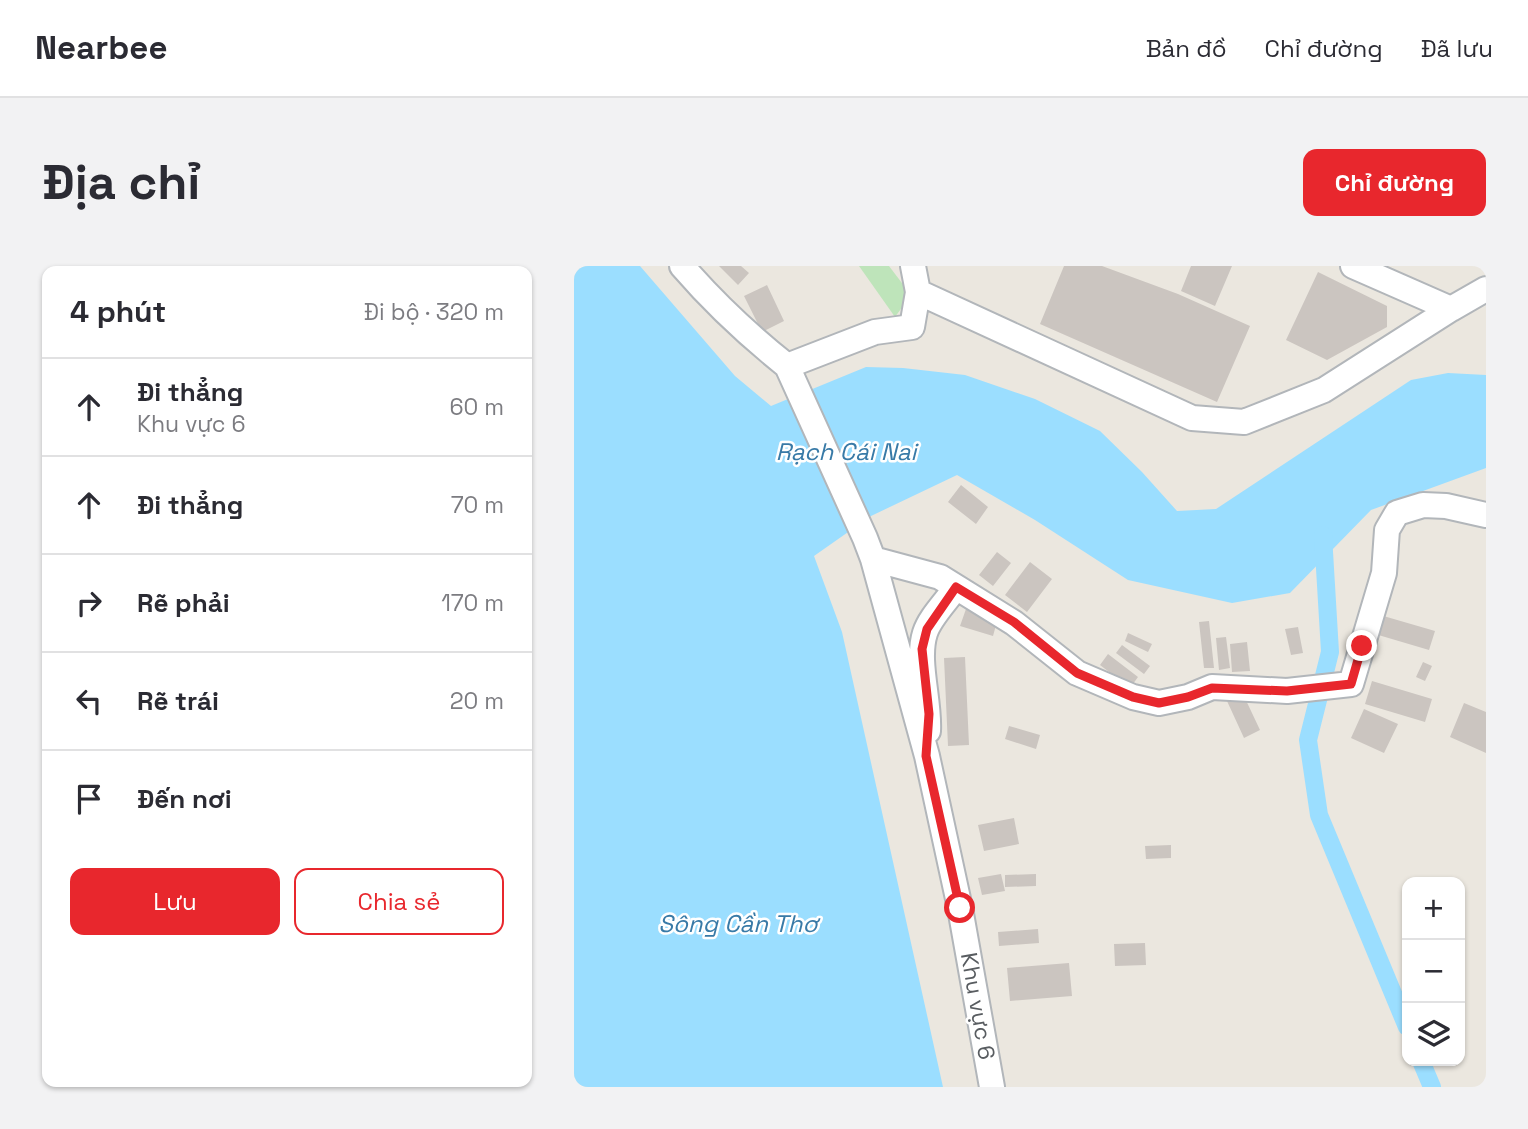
<!DOCTYPE html>
<html lang="vi">
<meta charset="utf-8">
<style>
body{margin:0;font-family:"Space Grotesk",sans-serif;background:#f2f2f3;color:#2b2b33}
.controls{position:absolute;right:21px;bottom:21px;display:grid;overflow:hidden;border-radius:14px;box-shadow:0 2px 5px #0004}
.controls button{width:63px;height:63px;display:grid;place-items:center;padding:0;border:0;border-bottom:2px solid #e1e1e2;background:#fff;color:#2b2b33;font:35px sans-serif}
.stop{position:absolute;width:21px;height:21px;margin:-16px;border:5px solid #e8272d;border-radius:50%;background:#fff}
.stop.end{background:#e8272d;border-color:#fff;box-shadow:0 2px 7px #0008}
.list{margin:0;padding:0;list-style:none}
h2{display:flex;justify-content:space-between;align-items:center;height:91px;margin:0;padding:0 28px;font-size:30px}
h2 small{font-size:23px;font-weight:400;color:#7c7c81}
.list li{display:grid;grid-template-columns:46px 1fr auto;gap:21px;align-items:center;box-sizing:border-box;height:98px;padding:0 28px;border-top:2px solid #e1e1e2}
.list b{display:block;font-size:26px;white-space:nowrap}
.list p{margin:0;font-size:23px;white-space:nowrap;color:#7c7c81}
.list em{font-size:23px;font-style:normal;color:#7c7c81}
.actions{display:flex;gap:14px;padding:21px 28px}
.actions a{flex:1;padding:16px 0;border:2px solid #e8272d;border-radius:14px;text-align:center;font-size:24px;color:#e8272d}
.actions .main{background:#e8272d;color:#fff}
.icon{flex:none;width:38px;height:38px;fill:none;stroke:currentColor;stroke-width:2;stroke-linecap:round;stroke-linejoin:round}
.map{position:relative;flex:none;width:912px;height:821px;overflow:hidden;border-radius:14px}
header{display:flex;align-items:center;gap:42px;box-sizing:border-box;height:98px;padding:0 35px;background:#fff;border-bottom:2px solid #e1e1e2}
header strong{font-size:33px}
nav{display:flex;gap:38px;margin-inline-start:auto;font-size:24px}
.intro{display:flex;align-items:center;justify-content:space-between;box-sizing:border-box;height:168px;padding:0 42px}
h1{margin:0;font-size:49px}
.button{padding:18px 32px;border-radius:14px;background:#e8272d;color:#fff;font-size:24px;font-weight:700}
main{display:flex;gap:42px;padding:0 42px}
aside{flex:1;background:#fff;border-radius:14px;box-shadow:0 2px 5px #0004}
.map>svg:first-child{display:block}
.green{fill:#bee4ba}
.water{fill:#9bdeff}
.lines{fill:none;stroke-linecap:round;stroke-linejoin:round}
.canal{stroke:#9bdeff;stroke-width:18}
.building{fill:#cbc5c0}
.minor-casing{stroke:#b2b6ba;stroke-width:28}
.minor{stroke:#fff;stroke-width:24}
.route{stroke:#e8272d;stroke-width:9}
.labels{text-anchor:middle;dominant-baseline:central;stroke-width:5;stroke-linejoin:round;paint-order:stroke}
.street-label{font-size:23px;fill:#585c60;stroke:#fff}
.water-label{font-size:24px;font-style:italic;fill:#387aa7;stroke:#fff}
</style>
<header>
<strong>Nearbee</strong>
<nav><a>Bản đồ</a><a>Chỉ đường</a><a>Đã lưu</a></nav>
</header>
<div class="intro"><h1>Địa chỉ</h1><a class="button">Chỉ đường</a></div>
<main>
<aside>
<h2>4 phút<small>Đi bộ · 320 m</small></h2>
<ul class="list">
<li><svg class="icon" aria-label="ahead" viewBox="0 0 24 24"><path d="M12 20V5M6 11l6-6 6 6"/></svg><div><b>Đi thẳng</b><p>Khu vực 6</p></div><em>60 m</em></li>
<li><svg class="icon" aria-label="ahead" viewBox="0 0 24 24"><path d="M12 20V5M6 11l6-6 6 6"/></svg><div><b>Đi thẳng</b></div><em>70 m</em></li>
<li><svg class="icon" aria-label="right" viewBox="0 0 24 24"><path d="M7 20v-9h11M14 6l5 5-5 5"/></svg><div><b>Rẽ phải</b></div><em>170 m</em></li>
<li><svg class="icon" aria-label="left" viewBox="0 0 24 24"><path d="M17 20v-9H6M10 6l-5 5 5 5"/></svg><div><b>Rẽ trái</b></div><em>20 m</em></li>
<li><svg class="icon" aria-label="arrive" viewBox="0 0 24 24"><path d="M6 21V4h12l-3 4 3 4H6"/></svg><div><b>Đến nơi</b></div></li>
</ul>
<div class="actions"><a class="main">Lưu</a><a>Chia sẻ</a></div>
</aside>
<div class="map">
<svg width="912" height="821" viewBox="0 0 912 821">
<rect width="100%" height="100%" fill="#ebe7df"/>
<path class="green" d="M285 0H315L337 29 321 51Z"/>
<path class="water" d="M0 0H66L161 110 197 140 292 101 329 102 391 109 461 133 526 165 568 206 603 245 642 243 837 114 874 107 912 109V202L797 244 716 327 658 337 554 314 461 254 383 209 297 250 240 290 268 366 369 821H0Z"/>
<g class="lines">
<path class="canal" d="M749 269 756 386 734 474 745 549 833 761
M847 795 858 821"/>
</g>
<path class="building" d="M145 0H167L175 7 164 19Z
M490 0H528L604 28 676 60 643 136 466 58Z
M617 0H658L641 40 607 25Z
M744 6 813 40V61L753 94 712 74Z
M193 19 210 55 188 66 170 30Z
M387 219 414 241 402 258 374 236Z
M423 286 437 297 419 320 405 309Z
M456 296 478 313 453 346 431 329Z
M392 343 424 352 419 370 386 360Z
M806 349 861 365 855 384 801 368Z
M635 355 640 402H630L625 356Z
M724 361 729 387 717 389 711 363Z
M554 367 578 378 574 386 551 375Z
M652 371 656 402 645 404 642 372Z
M673 376 676 405 658 406 656 378Z
M548 379 576 400 570 408 542 387Z
M534 388 564 411 556 422 526 399Z
M391 391 395 479 374 480 370 392Z
M849 396 858 400 851 415 842 411Z
M798 415 858 433 851 456 791 438Z
M669 428 686 464 670 472 653 435Z
M890 437 912 446V487L876 471Z
M790 443 824 458 810 487 777 472Z
M435 460 466 469 462 483 431 473Z
M440 552 445 578 410 585 404 559Z
M597 579V592L572 593 571 580Z
M427 608 431 625 408 629 404 612Z
M462 608V620L431 621V609Z
M464 663 465 677 425 680 424 666Z
M571 677 572 699 541 700 540 678Z
M495 697 498 730 436 735 433 702Z"/>
<g class="lines">
<defs>
<path id="minor" d="M108 0C140 37 174 69 213 100L301 66 338 61 344 26 339 0
M779 0 877 43
M344 26 618 152 670 156 750 124 877 43 912 23
M213 100 291 272 299 293 353 490 386 642 418 821
M299 293 366 311 440 357 503 407 559 431 585 437 614 431 638 421 713 425 777 418 810 307 813 264 823 247 849 239 872 240 912 249
M354 465C356 435 342 395 351 367 356 351 373 335 382 321"/>
</defs>
<use href="#minor" class="minor-casing"/>
<use href="#minor" class="minor"/>
</g>
<g class="lines">
<path class="route" d="M386 642 352 490 355 448 348 383 353 363 382 321 440 356 503 407 559 431 585 437 614 431 638 422 713 425 777 418 788 380"/>
</g>
<g class="labels">
<g class="street-label">
<text transform="translate(404 740) rotate(80)">Khu vực 6</text>
</g>
<g class="water-label">
<text x="272" y="185">Rạch Cái Nai</text>
<text x="164" y="657">Sông Cần Thơ</text>
</g>
</g>
</svg>
<div class="controls">
<button>+</button>
<button>−</button>
<button><svg class="icon" aria-label="layers" viewBox="0 0 24 24"><path d="M12 4l9 5-9 5-9-5zM3 14l9 5 9-5"/></svg></button>
</div>
<div class="stop" style="left:386px;top:642px"></div>
<div class="stop end" style="left:788px;top:380px"></div>
</div>
</main>
